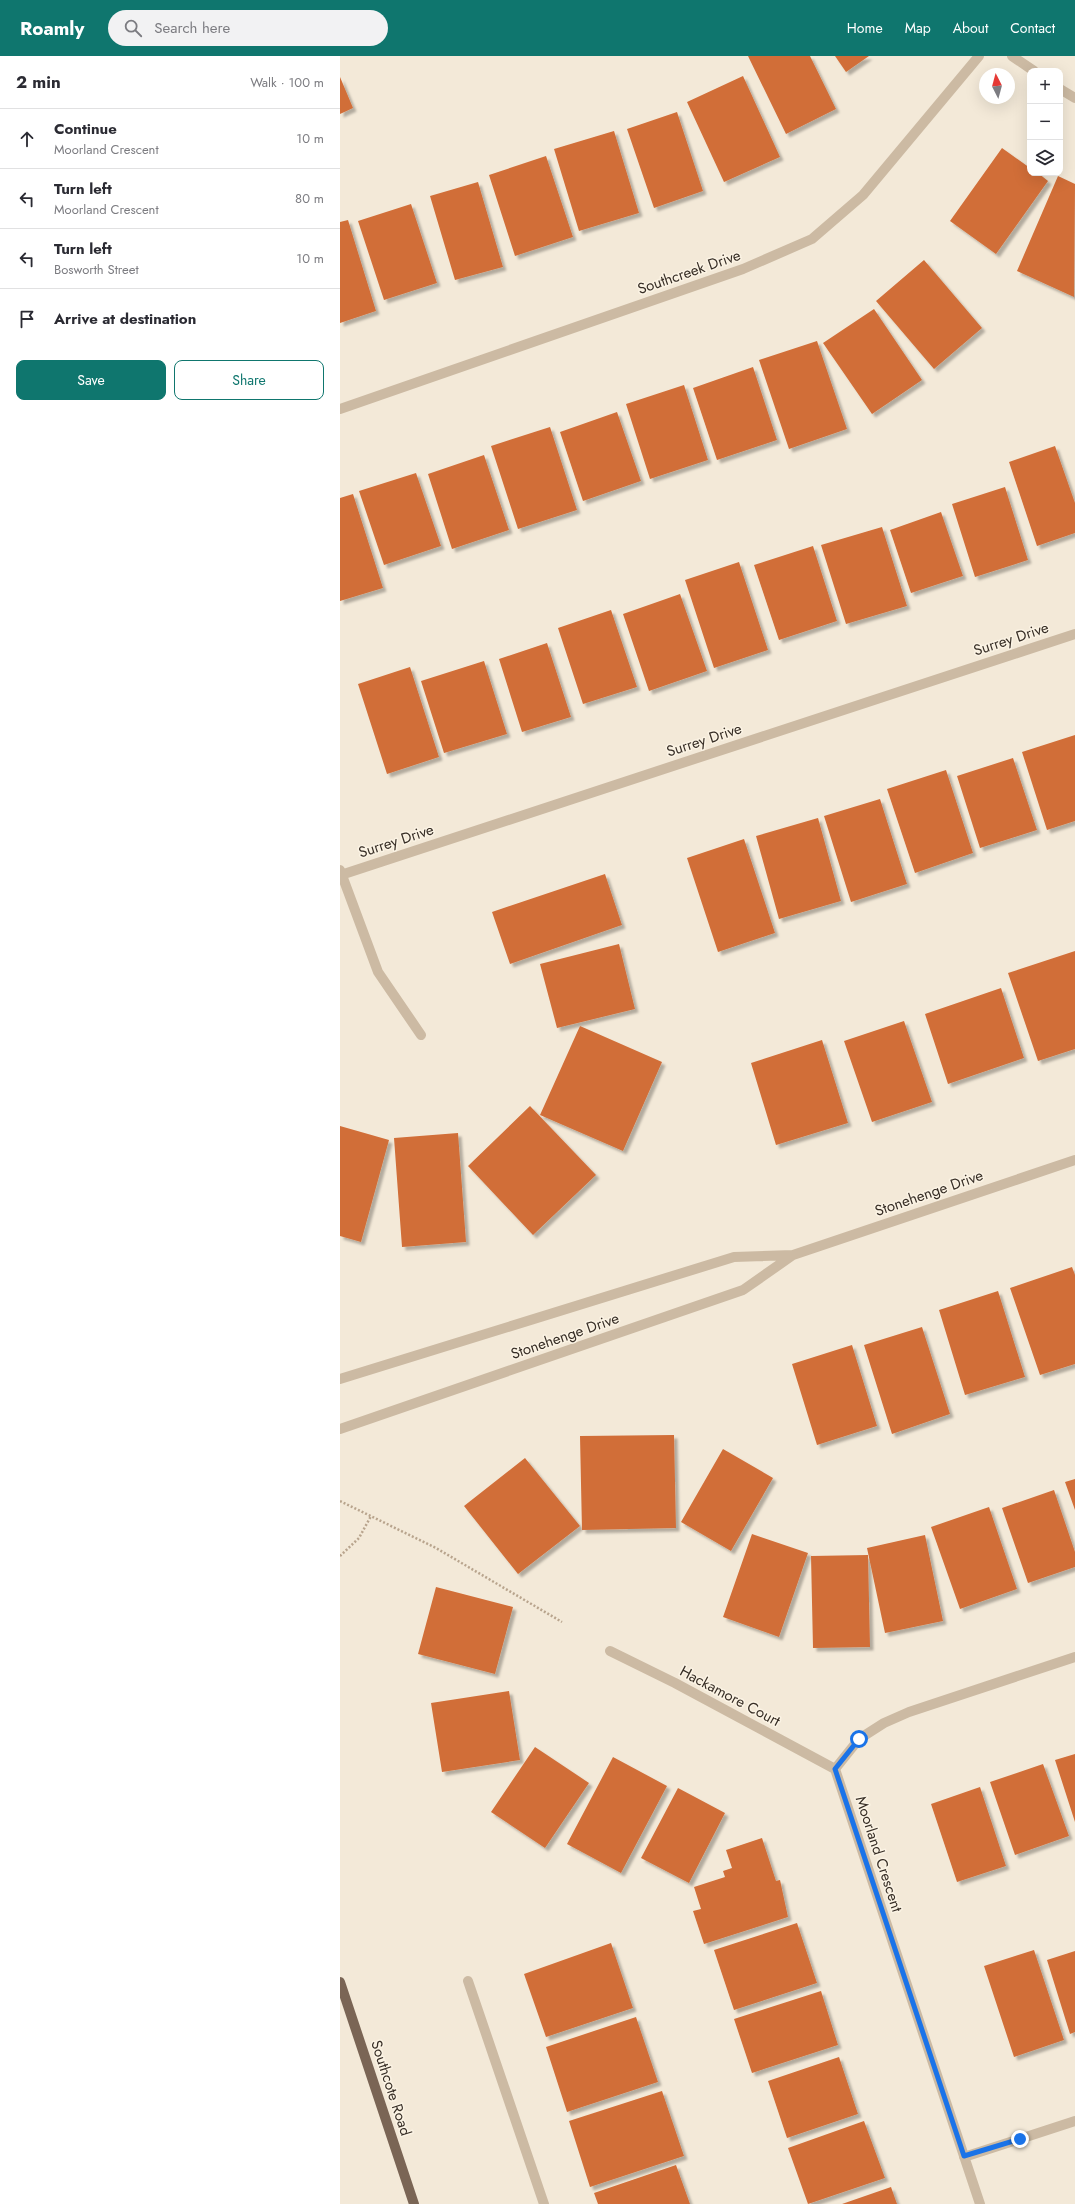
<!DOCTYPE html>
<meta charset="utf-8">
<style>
body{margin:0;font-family:Jost,sans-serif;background:#f2f2f3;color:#2b2b33}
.controls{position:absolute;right:12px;top:12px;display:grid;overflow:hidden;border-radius:8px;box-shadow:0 4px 16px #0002}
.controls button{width:36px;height:36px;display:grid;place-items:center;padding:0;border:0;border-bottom:1px solid #e1e1e2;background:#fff;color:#2b2b33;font:20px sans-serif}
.compass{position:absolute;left:639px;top:12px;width:36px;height:36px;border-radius:50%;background:#fff;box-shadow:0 4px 16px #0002;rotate:354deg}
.stop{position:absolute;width:12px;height:12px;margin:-9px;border:3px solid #1a73e8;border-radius:50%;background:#fff}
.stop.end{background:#1a73e8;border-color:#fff;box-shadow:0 1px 4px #0008}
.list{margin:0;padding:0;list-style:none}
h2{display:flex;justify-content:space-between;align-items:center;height:52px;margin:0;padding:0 16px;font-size:17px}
h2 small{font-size:13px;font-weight:400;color:#7c7c81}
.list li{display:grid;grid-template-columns:26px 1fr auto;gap:12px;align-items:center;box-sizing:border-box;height:60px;padding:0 16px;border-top:1px solid #e1e1e2}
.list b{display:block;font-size:15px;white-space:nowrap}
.list p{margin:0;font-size:13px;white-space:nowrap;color:#7c7c81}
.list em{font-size:13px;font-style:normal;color:#7c7c81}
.actions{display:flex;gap:8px;padding:12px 16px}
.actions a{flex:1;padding:9px 0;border:1px solid #0f766e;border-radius:8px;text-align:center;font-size:14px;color:#0f766e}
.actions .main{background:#0f766e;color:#fff}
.icon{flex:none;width:22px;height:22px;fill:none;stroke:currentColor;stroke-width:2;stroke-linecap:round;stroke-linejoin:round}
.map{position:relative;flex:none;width:735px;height:2148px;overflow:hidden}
header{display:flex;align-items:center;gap:24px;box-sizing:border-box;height:56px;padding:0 20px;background:#0f766e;color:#fff}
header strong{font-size:19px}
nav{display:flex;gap:22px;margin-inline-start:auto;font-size:14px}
.search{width:280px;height:36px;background:#f2f2f3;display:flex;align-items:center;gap:10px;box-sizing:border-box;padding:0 14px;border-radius:22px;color:#7c7c81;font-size:15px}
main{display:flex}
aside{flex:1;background:#fff}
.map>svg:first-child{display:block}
.building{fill:#d16e38;filter:url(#shadow)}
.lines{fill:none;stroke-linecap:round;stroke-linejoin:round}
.path{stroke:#b8a48d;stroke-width:2.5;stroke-dasharray:2 2;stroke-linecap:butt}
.minor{stroke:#ccbaa3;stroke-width:10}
.major{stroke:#7a6555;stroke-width:10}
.route{stroke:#1a73e8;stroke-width:5}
.labels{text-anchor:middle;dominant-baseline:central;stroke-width:3;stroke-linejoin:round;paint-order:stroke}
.street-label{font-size:15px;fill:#362d25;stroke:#fbf3e4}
</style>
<header>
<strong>Roamly</strong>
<div class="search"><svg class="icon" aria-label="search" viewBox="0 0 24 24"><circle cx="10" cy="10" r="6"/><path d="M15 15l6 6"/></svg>Search here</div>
<nav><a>Home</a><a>Map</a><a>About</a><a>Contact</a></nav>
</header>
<main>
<aside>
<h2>2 min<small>Walk · 100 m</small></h2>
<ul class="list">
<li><svg class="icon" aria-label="ahead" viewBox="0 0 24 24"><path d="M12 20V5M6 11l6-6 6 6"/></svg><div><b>Continue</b><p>Moorland Crescent</p></div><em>10 m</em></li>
<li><svg class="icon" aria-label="left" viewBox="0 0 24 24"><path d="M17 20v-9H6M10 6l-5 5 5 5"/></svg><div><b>Turn left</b><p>Moorland Crescent</p></div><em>80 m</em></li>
<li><svg class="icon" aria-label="left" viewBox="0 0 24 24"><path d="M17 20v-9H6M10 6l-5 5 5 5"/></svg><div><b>Turn left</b><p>Bosworth Street</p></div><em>10 m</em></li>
<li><svg class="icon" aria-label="arrive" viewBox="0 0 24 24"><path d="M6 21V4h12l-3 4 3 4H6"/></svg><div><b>Arrive at destination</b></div></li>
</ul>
<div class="actions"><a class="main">Save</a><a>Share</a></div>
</aside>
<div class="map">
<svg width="735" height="2148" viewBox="0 0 735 2148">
<defs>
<filter id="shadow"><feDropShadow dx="3.5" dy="3.5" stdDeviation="1" flood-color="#0004"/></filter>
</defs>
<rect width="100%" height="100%" fill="#f3e9d8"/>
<path class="building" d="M408 0H470L496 53 446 78Z
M495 0H529L506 16Z
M403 20 440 101 384 126 347 46Z
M0 21 13 52 0 58Z
M337 56 363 135 314 152 287 73Z
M274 75 299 157 239 175 214 93Z
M662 92 690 112V117H698L708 125 656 198 610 165Z
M206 100 233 181 175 200 149 119Z
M718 120 735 128 734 241 677 215Z
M138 126 163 211 115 224 90 140Z
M71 148 97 227 44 244 18 165Z
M8 164 36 255 0 267V166Z
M584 204 642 272 594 313 536 245Z
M534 253 582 324 532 358 483 287Z
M477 285 507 373 449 393 419 304Z
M413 311 437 384 377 404 353 332Z
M344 329 368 404 310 423 286 348Z
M277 356 301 425 243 445 220 376Z
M210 371 237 454 178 473 151 390Z
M715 390 735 447V477L697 490 669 406Z
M144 399 169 474 112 493 88 418Z
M76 417 101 490 44 509 19 435Z
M665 431 688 504 635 521 612 448Z
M13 438 43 532 0 545V442Z
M601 456 623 520 571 537 550 474Z
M542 471 567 550 506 568 481 489Z
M473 490 497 565 439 584 414 509Z
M399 506 428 594 374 612 345 524Z
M340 538 367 615 309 635 283 558Z
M271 554 297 631 243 648 218 572Z
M207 587 231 661 182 676 159 603Z
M144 605 167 678 104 697 81 625Z
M70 611 99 701 47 718 18 628Z
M735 679V765L707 774 682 696Z
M673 702 697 774 640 792 617 720Z
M606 714 633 797 575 817 547 733Z
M540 743 567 828 511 846 484 760Z
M478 762 501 845 439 863 416 780Z
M404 783 435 877 378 896 347 802Z
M265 818 282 869 170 908 152 856Z
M279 888 295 953 217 972 200 908Z
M735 895V993L698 1005 668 917Z
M661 932 684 1002 608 1028 585 958Z
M564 965 592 1046 532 1066 504 985Z
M240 970 322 1006 283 1095 200 1059Z
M482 984 508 1067 436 1089 411 1007Z
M190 1050 256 1119 193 1179 128 1110Z
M0 1070 49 1084 21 1186 0 1180Z
M118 1077 126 1186 62 1191 54 1082Z
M732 1211 735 1219V1308L700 1319 670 1232Z
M658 1235 685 1321 625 1339 599 1254Z
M582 1271 610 1358 552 1378 524 1289Z
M512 1289 537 1370 477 1389 452 1308Z
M334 1379 336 1472 242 1474 240 1380Z
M383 1393 433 1422 391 1495 341 1466Z
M185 1402 240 1470 178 1518 124 1450Z
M735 1423V1454L725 1426Z
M714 1434 735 1496V1511L688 1527 662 1452Z
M649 1451 677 1533 620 1553 591 1471Z
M412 1478 468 1497 439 1581 383 1561Z
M585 1479 603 1565 545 1577 527 1492Z
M528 1499 530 1591 473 1592 471 1500Z
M96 1531 173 1551 155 1618 78 1598Z
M169 1635 180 1704 102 1716 91 1647Z
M195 1691 249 1727 205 1792 151 1756Z
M735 1698V1766L715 1704Z
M273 1701 327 1730 281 1817 227 1788Z
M703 1708 729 1780 675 1799 650 1726Z
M640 1731 666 1810 617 1826 591 1748Z
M338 1732 385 1757 349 1827 301 1802Z
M422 1782 436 1825 440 1824 448 1861 364 1888 353 1855 361 1853 354 1831 385 1821 383 1815 392 1812 386 1794Z
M457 1867 477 1927 394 1954 374 1894Z
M271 1887 293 1952 206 1981 184 1918Z
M694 1894 724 1984 674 2001 644 1910Z
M735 1895V1976L730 1978 707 1904Z
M481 1935 498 1989 412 2017 394 1963Z
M296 1961 318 2026 227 2056 206 1991Z
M499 2001 518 2058 447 2082 428 2025Z
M322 2035 344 2100 250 2131 229 2065Z
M524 2065 545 2122 468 2148 448 2092Z
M336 2109 350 2148H258L254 2137Z
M551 2131 557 2148H502Z"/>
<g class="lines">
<path class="path" d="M0 1445 96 1492 222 1566
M0 1500 19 1482 31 1460"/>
<path class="minor" d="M672 0 694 15
M720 33 735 42
M0 353 403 213 472 183 523 139 639 0
M0 814 38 916 81 979
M1 819 735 578
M0 1323 394 1201 453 1199 735 1104
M0 1373 403 1234 453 1199
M270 1595 335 1627 495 1713
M495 1713 640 2148
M495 1713 519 1683 544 1667 569 1656 735 1601
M128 1925 204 2148
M624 2101 735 2065"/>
<path class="major" d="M0 1926 74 2148"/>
</g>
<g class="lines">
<path class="route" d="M519 1683 495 1713 624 2100 680 2083"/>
</g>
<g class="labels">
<g class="street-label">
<text transform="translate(349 216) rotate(-19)">Southcreek Drive</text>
<text transform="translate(671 583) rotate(-18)">Surrey Drive</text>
<text transform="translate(364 684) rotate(-18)">Surrey Drive</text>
<text transform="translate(56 785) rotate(-18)">Surrey Drive</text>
<text transform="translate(589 1137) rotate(-19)">Stonehenge Drive</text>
<text transform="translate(225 1280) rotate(-19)">Stonehenge Drive</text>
<text transform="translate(390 1640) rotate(28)">Hackamore Court</text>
<text transform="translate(539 1798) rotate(72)">Moorland Crescent</text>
<text transform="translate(51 2032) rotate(72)">Southcote Road</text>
</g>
</g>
</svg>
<div class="controls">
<button>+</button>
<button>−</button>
<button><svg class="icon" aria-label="layers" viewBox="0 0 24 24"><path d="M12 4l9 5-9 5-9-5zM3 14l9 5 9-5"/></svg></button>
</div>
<svg class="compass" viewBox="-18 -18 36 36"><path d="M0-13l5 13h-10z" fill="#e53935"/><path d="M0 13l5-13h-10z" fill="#7c7c81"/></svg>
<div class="stop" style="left:519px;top:1683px"></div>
<div class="stop end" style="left:680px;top:2083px"></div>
</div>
</main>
